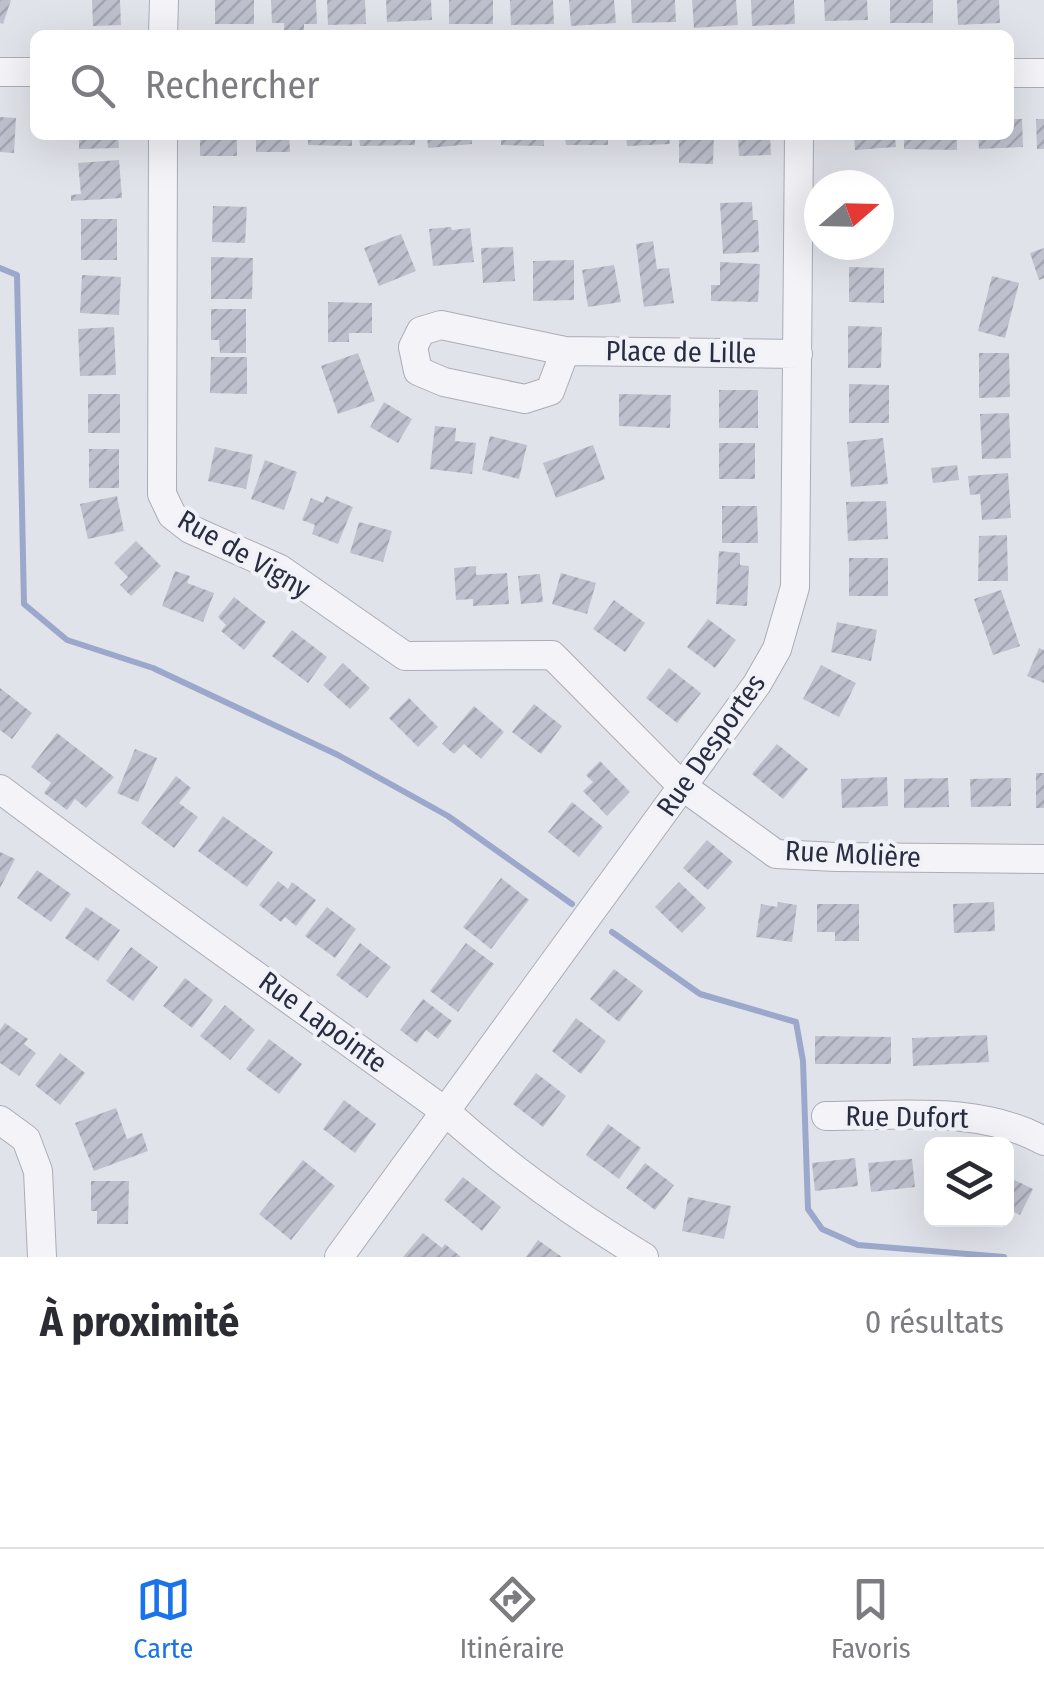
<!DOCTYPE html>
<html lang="fr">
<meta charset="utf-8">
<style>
body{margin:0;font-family:"Fira Sans Condensed",sans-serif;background:#f7f7f7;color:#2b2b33}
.controls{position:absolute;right:30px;bottom:30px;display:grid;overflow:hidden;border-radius:15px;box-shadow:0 10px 40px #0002}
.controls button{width:90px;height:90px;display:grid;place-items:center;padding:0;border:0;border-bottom:2px solid #e1e1e2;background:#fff;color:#2b2b33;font:50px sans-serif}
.compass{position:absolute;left:804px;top:170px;width:90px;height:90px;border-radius:50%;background:#fff;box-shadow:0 10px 40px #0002;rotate:70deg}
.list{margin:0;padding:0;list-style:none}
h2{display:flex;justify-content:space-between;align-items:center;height:130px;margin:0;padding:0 40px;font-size:42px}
h2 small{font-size:32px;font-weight:400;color:#7c7c81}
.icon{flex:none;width:55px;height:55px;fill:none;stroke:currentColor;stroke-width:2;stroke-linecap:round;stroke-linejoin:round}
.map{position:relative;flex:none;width:1044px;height:1257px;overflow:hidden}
.search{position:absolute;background:#fff;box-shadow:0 10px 40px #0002;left:30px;right:30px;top:30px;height:110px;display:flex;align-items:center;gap:25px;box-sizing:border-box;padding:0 35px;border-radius:15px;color:#7c7c81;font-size:38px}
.sheet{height:290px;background:#fff}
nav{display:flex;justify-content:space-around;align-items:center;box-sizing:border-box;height:140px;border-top:2px solid #e1e1e2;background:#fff;font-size:28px;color:#7c7c81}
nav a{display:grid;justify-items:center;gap:5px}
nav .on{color:#1a73e8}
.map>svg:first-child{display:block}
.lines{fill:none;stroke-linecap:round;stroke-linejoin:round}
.stream{stroke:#9ba8cb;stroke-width:6}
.building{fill:url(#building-hatch)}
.minor-casing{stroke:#aaacb8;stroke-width:30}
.minor{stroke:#f4f4f8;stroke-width:28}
.labels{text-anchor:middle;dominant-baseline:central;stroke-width:8;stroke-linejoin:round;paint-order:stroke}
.street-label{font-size:28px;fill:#282d42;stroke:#f1f2f7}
</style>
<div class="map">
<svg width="1044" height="1257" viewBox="0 0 1044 1257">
<defs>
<pattern id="building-hatch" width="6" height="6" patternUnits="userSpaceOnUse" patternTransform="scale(2.5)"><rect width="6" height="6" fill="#bec0cd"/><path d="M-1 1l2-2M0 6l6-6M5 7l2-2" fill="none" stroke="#a3a5b1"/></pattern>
</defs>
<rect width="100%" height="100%" fill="#e1e3ea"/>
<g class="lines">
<path class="stream" d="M0 268 17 275 24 604 67 640 153 668 338 755 448 816 572 904
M612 932 700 994 796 1022 803 1061 808 1209 822 1229 858 1245 1004 1257"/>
</g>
<path class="building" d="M0 0H11L3 24 0 23Z
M92 0H120L121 25 93 26Z
M215 0H254V24H215Z
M271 0H316L317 24H304V30H284V23H272Z
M327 0H365L366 24 328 25Z
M386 0H431L432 20 387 22Z
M449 0H493V24H449Z
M510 0H553L554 24 511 25Z
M569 0H614L616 23 571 26Z
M631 0H675L676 22 632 23Z
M692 0H736L738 25 694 28Z
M751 0H794L795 24 752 26Z
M824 0H867L868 20 825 21Z
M890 0H933V23H890Z
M957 0H999L1000 23 958 25Z
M0 117 16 118 14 153 0 152Z
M1009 119H1022L1023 147 979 149 978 135H1009Z
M1036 119H1044V149H1037Z
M79 135H118L119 148 79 149Z
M200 135H237V156H200Z
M256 135H289L290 152H256Z
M308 135H352V146L308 145Z
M359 135H415V145L360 146Z
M427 135H472V144L428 148Z
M501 135H544V146L501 145Z
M565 135H608V145H566Z
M626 135H669L670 144 627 146Z
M679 135H714L713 164 679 163Z
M738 135H770L771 155 739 156Z
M854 135H895L896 147 855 150Z
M904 135H957V150L904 149Z
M119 160 122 198 71 201V195L81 194 78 163Z
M752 202 753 220H758L759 252 723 254 720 203Z
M213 206 247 207 245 243 212 242Z
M81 219H117V260H81Z
M451 227 452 230 470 228 474 262 433 266 429 229Z
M401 234 416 271 379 286 364 248Z
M653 241 657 269 669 268 674 303 644 307 636 244Z
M513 247 515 281 483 283 481 248Z
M1044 248V278L1039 280 1030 253Z
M211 257 253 258 252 299H211Z
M574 260V300L533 301V261Z
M720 262 760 264 758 302 711 301V285H720Z
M614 265 621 302 588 307 582 270Z
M849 267 884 268V303L849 302Z
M82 275 121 277 119 315 80 313Z
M992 276 1019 283 1005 338 978 331Z
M328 302 372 303V333H349V342H328Z
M211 309H246V353H220L219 340H211Z
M848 326 882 327 881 368H848Z
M114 327 116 375 80 376 78 329Z
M358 353 375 401 338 414 321 366Z
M979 353H1009L1010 397 979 398Z
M211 357H247V394L210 393Z
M849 384 889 385V423H849Z
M719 390H758V428H719Z
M88 394H120V433H88Z
M619 394 671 395 670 428 619 426Z
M384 402 412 419 398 443 370 427Z
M1009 413 1011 458 982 459 980 414Z
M435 426 456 428 455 441 476 443 472 474 430 469Z
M490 436 527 445 519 479 482 470Z
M883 438 888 484 851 487 847 442Z
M719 443H755V479H719Z
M593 445 605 479 556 498 543 463Z
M215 447 253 455 246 489 208 481Z
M89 449H119V488H89Z
M265 460 297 472 284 510 251 499Z
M957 465 959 480 933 483 931 468Z
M1008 473 1011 518 982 520 980 494 970 495 968 476Z
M117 496 124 531 88 539 80 504Z
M326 496 353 507 338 544 312 534 315 525 302 520 311 498 323 503Z
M886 501 888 539 848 541 846 502Z
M722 506H757L758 543H722Z
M359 522 392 531 383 562 350 553Z
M1007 535 1008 581H978L979 536Z
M136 541 161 566 131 596 120 585 128 577 114 563Z
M719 551 740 553V565L749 566 747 606 716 604Z
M849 558H888V596H849Z
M476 566V575L507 573 509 604 473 606V599L456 600 454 568Z
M175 571 190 576 187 583 214 593 203 622 162 606Z
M561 573 596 583 587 614 552 604Z
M540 574 543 602 521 604 518 576Z
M1001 590 1020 646 993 655 974 599Z
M234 597 266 622 244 650 221 631 226 625 218 617Z
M614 600 645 623 625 652 593 629Z
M708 619 736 640 715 668 687 647Z
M837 622 877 630 871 661 831 652Z
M292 630 327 657 308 683 272 656Z
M1039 648 1044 650V683L1027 676Z
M343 663 370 688 350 709 323 685Z
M821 665 856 683 839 717 803 699Z
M669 668 701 693 677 723 646 698Z
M0 688 32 713 12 739 0 730Z
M409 698 438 727 418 747 389 718Z
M534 704 562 726 541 754 512 732Z
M474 706 504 732 481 759 464 744 454 754 442 744Z
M57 733 114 777 86 808 75 799 67 810 44 793 51 783 31 767Z
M777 744 808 769 783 799 752 774Z
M135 749 157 758 138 802 117 793Z
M600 761 630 792 607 816 583 791 593 782 586 775Z
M1036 773H1044V808H1036Z
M176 776 191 788 179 803 198 817 174 848 141 823Z
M887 777 888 806 842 808 841 779Z
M948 778 949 807 904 808V779Z
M1011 778V806L971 807 970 779Z
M572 802 603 827 579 857 548 832Z
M223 816 273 852 247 887 198 851Z
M707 840 733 862 708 890 683 868Z
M0 852 15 859 0 888Z
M37 870 71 894 51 922 17 898Z
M501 878 529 900 491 949 463 927Z
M278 881 288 889 292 882 316 900 296 926 285 917 281 922 259 905Z
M679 882 706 908 682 933 655 907Z
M778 902 797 905 792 942 756 937 761 904 777 907Z
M994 902 995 931 954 933 953 904Z
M817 904H859V941H835V932H817Z
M86 907 120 930 98 961 65 938Z
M327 907 356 929 335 958 305 936Z
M360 943 391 967 367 998 336 975Z
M466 943 494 964 458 1012 430 991Z
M131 947 158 967 133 1001 106 981Z
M614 969 643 991 619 1022 590 999Z
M185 978 213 1000 192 1028 163 1006Z
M423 999 452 1021 438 1039 426 1030 417 1043 400 1030Z
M225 1005 255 1030 230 1060 200 1036Z
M576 1018 606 1041 581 1074 552 1051Z
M5 1023 28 1039 24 1044 36 1053 19 1076 0 1063V1030Z
M987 1035 989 1062 913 1066 912 1038Z
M815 1036 891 1037V1064H815Z
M269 1039 302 1064 279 1094 246 1069Z
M60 1053 85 1073 60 1105 35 1085Z
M536 1073 566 1096 543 1127 513 1104Z
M344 1100 376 1124 355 1153 323 1129Z
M116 1108 127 1139 142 1133 148 1151 94 1171 75 1123Z
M608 1124 641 1148 619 1179 586 1155Z
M855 1158 858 1186 815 1191 812 1163Z
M912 1159 915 1187 871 1192 868 1163Z
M303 1160 335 1186 291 1240 259 1214Z
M645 1163 674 1185 655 1210 626 1188Z
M1006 1176 1033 1189 1020 1215 1006 1208Z
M463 1177 501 1207 482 1231 444 1200Z
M91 1181H129L128 1224H97V1211H91Z
M688 1197 731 1206 724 1239 682 1231Z
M423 1233 442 1248 445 1244 461 1257H403Z
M538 1240 562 1257H526Z"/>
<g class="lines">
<defs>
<path id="minor" d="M163 35 164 0
M0 72H35
M1009 73H1044
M163 135 162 494 172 515 190 529 280 569 405 656 552 655 682 786 776 854 836 857 1044 859
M565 351 550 391 525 399 444 382 418 371 413 347 421 331 441 325 565 351 798 354
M0 789C147 900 297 1004 446 1112 506 1166 575 1215 644 1257
M826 1116C898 1116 979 1105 1044 1141
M0 1120 26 1139 38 1171 42 1257
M339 1257 757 684 777 649 795 587 799 135"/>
</defs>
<use href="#minor" class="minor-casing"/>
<use href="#minor" class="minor"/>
</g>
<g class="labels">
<g class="street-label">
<text transform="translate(681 352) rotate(1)">Place de Lille</text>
<text transform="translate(244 554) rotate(30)">Rue de Vigny</text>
<text transform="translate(711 745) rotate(-55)">Rue Desportes</text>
<text transform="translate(853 854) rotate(3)">Rue Molière</text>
<text transform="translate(323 1022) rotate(36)">Rue Lapointe</text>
<text transform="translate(907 1117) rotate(1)">Rue Dufort</text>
</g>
</g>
</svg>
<div class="controls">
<button><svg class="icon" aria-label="layers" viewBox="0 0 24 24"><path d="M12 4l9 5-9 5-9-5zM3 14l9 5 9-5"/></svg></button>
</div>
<svg class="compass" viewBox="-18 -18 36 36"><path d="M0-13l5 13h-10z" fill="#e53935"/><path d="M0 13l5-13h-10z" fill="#7c7c81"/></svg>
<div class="search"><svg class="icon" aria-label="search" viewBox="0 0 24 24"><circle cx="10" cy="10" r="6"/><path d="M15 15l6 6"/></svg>Rechercher</div>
</div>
<section class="sheet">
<h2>À proximité<small>0 résultats</small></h2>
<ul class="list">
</ul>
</section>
<nav>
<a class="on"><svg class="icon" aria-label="map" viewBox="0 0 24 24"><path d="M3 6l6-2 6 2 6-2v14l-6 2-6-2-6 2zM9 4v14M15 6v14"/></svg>Carte</a>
<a><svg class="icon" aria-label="directions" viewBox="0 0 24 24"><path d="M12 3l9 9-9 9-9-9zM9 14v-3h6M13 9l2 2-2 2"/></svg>Itinéraire</a>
<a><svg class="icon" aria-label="saved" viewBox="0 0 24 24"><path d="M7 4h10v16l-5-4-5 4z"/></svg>Favoris</a>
</nav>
